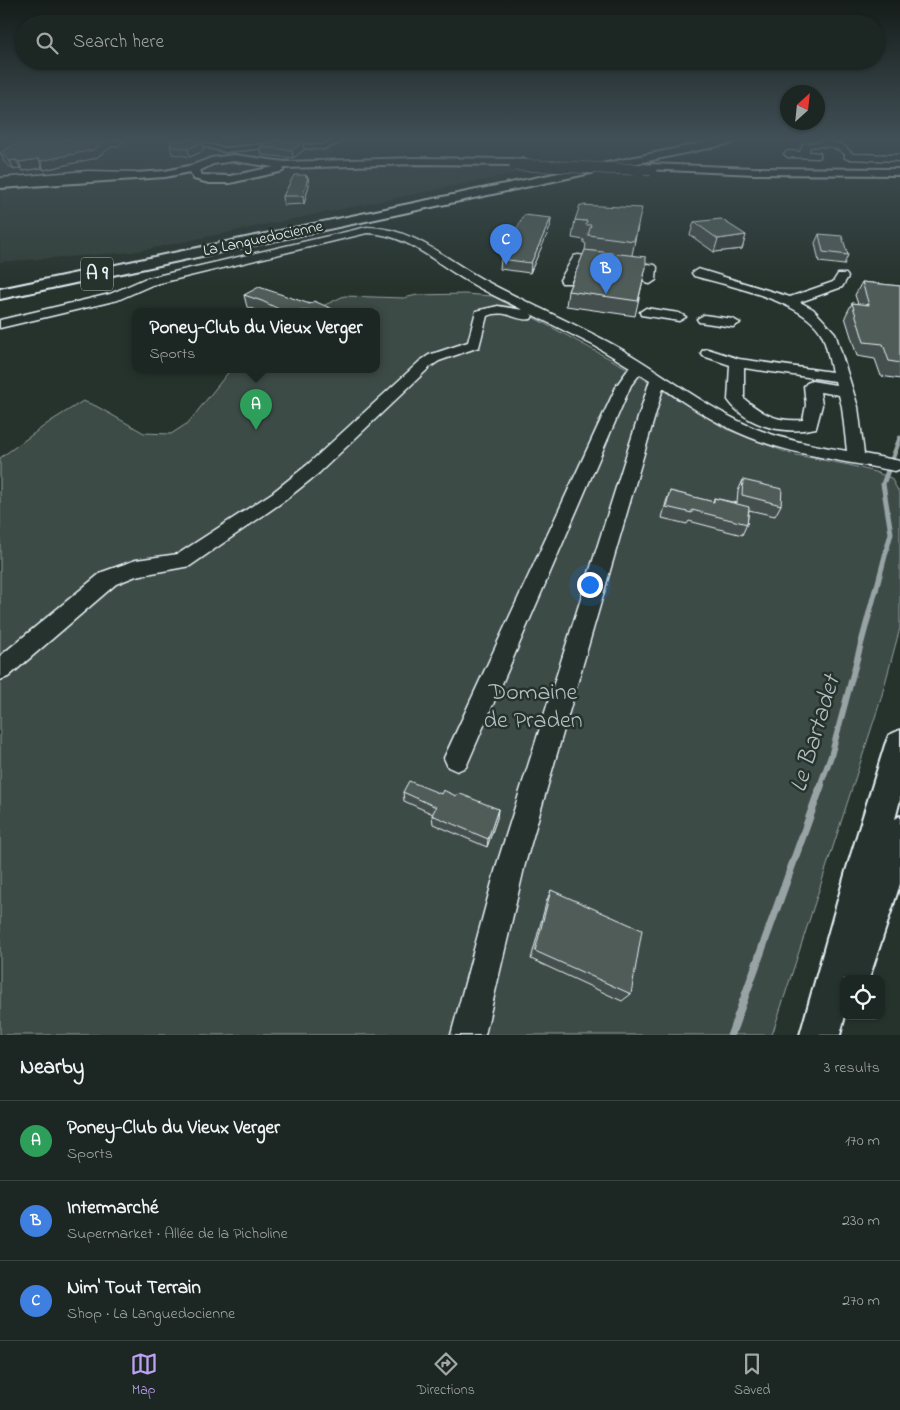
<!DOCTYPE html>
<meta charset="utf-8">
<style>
body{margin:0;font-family:"Indie Flower",sans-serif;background:#252e2a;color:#f1f3f6}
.controls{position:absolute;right:15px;bottom:15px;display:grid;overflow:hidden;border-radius:10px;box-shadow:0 1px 4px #0004}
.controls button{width:45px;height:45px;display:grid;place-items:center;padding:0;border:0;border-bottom:1px solid #3a4340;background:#1c2622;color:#f1f3f6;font:25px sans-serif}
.compass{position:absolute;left:780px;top:85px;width:45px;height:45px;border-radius:50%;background:#1c2622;box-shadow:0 1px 4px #0004;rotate:27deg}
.you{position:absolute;left:589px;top:584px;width:18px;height:18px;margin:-12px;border:4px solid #fff;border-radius:50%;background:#1a73e8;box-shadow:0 0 0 8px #1a73e833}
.badge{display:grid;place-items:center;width:32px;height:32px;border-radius:50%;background:#bca0f2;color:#fff;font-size:16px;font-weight:700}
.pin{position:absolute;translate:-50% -41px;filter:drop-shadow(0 1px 2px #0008)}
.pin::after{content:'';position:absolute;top:26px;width:18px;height:15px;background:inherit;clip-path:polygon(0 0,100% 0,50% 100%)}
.popup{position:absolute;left:132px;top:308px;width:248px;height:65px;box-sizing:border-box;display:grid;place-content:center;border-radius:10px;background:#1c2622;filter:drop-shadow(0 1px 4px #0005);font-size:16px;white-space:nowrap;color:#a0a5a5}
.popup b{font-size:19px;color:#f1f3f6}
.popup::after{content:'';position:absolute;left:50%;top:100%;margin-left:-10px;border:10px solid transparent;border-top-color:#1c2622}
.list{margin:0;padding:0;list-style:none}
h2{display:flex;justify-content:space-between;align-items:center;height:65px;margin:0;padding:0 20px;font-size:21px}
h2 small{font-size:16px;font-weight:400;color:#a0a5a5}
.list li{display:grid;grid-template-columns:32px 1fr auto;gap:15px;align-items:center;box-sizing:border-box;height:80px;padding:0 20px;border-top:1px solid #3a4340}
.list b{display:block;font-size:19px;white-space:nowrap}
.list p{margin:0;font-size:16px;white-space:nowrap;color:#a0a5a5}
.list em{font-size:16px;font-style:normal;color:#a0a5a5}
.icon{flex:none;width:28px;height:28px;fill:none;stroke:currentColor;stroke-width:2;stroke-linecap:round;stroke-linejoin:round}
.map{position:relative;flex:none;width:900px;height:1035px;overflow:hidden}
.search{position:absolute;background:#1c2622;box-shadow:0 1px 4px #0004;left:15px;right:15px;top:15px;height:55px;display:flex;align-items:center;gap:12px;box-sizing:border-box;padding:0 18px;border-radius:28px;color:#a0a5a5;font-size:19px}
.sheet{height:305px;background:#1c2622}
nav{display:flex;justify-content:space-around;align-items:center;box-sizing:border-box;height:70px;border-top:1px solid #3a4340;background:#1c2622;font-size:14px;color:#a0a5a5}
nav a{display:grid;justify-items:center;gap:2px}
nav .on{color:#bca0f2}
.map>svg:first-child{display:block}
.built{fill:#333f3a}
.green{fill:#3e4b47;stroke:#939ea0}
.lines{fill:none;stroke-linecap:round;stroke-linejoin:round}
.stream-far2{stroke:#98a3a5;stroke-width:5}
.stream-far1{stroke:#98a3a5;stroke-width:6}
.stream{stroke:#98a3a5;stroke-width:8}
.minor-casing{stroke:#e8f1f8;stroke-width:3}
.major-casing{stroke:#e8f1f8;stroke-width:4}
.highway-casing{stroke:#e8f1f8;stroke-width:4}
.minor{fill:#26332d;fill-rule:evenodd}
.major{fill:#26332d;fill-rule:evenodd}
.highway{fill:#26332d;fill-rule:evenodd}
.major-bridge-casing{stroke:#e8f1f8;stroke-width:12;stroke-linecap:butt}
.major-bridge{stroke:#26332d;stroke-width:11}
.wall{fill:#454f4d;stroke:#e8f1f8}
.shaded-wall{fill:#38403e;stroke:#e8f1f8}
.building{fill:#505c59;stroke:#e8f1f8}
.labels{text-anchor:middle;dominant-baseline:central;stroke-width:5;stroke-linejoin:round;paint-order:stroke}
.far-street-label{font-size:16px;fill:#e8f1f8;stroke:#26332d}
.shield{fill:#26332d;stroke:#aeb8bb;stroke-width:1}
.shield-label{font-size:19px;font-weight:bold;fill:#e8f1f8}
.near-park-label{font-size:24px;fill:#b5bfc3;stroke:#26332d}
.near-water-label{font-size:25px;font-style:italic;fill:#b3bdc0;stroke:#26332d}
</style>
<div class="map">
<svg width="900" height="1035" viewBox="0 0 900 1035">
<rect width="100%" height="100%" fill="#26332d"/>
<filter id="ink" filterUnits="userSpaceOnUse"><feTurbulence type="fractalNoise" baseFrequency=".02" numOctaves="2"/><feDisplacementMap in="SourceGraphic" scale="10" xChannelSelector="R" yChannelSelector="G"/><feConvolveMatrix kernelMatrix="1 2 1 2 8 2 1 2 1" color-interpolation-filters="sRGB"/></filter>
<g filter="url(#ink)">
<path class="built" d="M0 140H338L330 159 541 168 133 252 0 262Z"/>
<path class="green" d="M465 294 492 296 503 301 625 367 726 429 791 454 849 465 875 472 891 478 900 494V628L880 702 772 1035H0V458L51 421 83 401 96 406 144 433 171 434 188 423 231 369H376V311H312L344 296 404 298 417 295Z"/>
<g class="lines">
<path class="stream-far2" d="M876 590 891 533 883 484 900 438"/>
<path class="stream-far1" d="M820 786 831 756 876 588"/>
<path class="stream" d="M731 1035 821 785"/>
<defs>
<path id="minor" d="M178 140H191L225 148 273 143 322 145 336 140H347L323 149 273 147 225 152Z
M827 141 843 145 853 154 900 155V161L848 159 845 158V154C834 145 823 145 810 147L809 152 820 153V157L817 158 788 157 784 154 788 151 800 152 803 144Z
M88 171 136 172 141 175 136 178 88 177 0 184V178Z
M367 227C413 228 444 258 482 279 528 304 576 324 621 349 668 376 711 412 762 431 789 441 818 446 847 451L842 407 839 395 820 392 822 405 816 428C785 435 747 427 728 400L730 365 703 356 701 353 703 350 708 349 739 359 832 372C829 361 827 346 822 335 805 301 729 286 694 276L692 273 698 269 790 297 833 282 838 274H846L848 277 842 287 800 302 813 309 835 333 858 407 864 454 900 461V469L895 471C847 461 796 456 749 437 719 425 690 407 663 388L525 864 485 1035H451L497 864 650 380 640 374 631 385 466 767 457 771 448 767 444 758 617 385 630 367 595 346 531 314 533 316 531 319C516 322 507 308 487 316L479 347 439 361 430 367 319 473 284 501 190 566 136 576 116 584 8 677 0 680V656L102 572 136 560 178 554 272 493 307 465 420 361 429 355 468 342 476 311 498 306 523 310C503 300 482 290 462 278 431 259 405 234 367 233L152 285 118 300 0 328V320L110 294 144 279ZM744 368 835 381 836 385 812 381 807 383 804 386 806 405 803 420C775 422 765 415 744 399Z
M578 255 655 265 657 267 656 280 650 284 646 283 644 280 645 270 582 262 570 283H562L560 280 574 256Z
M646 308 679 313 686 317 679 321 641 315 640 312Z
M704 315 733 319 740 323 733 327 699 322 697 319Z"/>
<path id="major" d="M234 155 285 162 415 158 523 159 528 162 523 165 415 164 284 168 283 171 279 172 230 183H209L194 179 190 172 165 177 0 188V182L165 171 193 165 211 158ZM234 161 274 167 230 176 202 175 199 171 213 164Z
M649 164 755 168 900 169V175L755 174 645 169 644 167Z
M900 730V800L895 819 900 816V884L869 979H844L845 1016 840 1035H800L846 871 885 745 889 735Z"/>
<path id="highway" d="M717 140H738L732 143 0 299V289Z"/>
</defs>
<use href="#minor" class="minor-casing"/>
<use href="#major" class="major-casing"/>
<use href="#highway" class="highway-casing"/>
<use href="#minor" class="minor"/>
<use href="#major" class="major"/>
<use href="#highway" class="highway"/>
<defs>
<path id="major-bridge" d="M515 165 651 170"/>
</defs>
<use href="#major-bridge" class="major-bridge-casing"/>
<use href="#major-bridge" class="major-bridge"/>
</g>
<path class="wall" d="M172 140H204V141L200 140 203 148V151L190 157 172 154 170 146Z
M263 140H317L314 143H303L304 150 293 158 262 155 260 147 268 142H264Z
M118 146 111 147 96 158 44 170 42 168 23 171 20 168 14 170 4 162 0 153Z
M306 175 307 177H308L309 185 304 204 284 205 283 196Z
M551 218 550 228 530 273 500 269 501 259Z
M575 220 638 226 632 255 646 267 635 316 566 306 568 291 585 250 586 244 584 243V240L572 238Z
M694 222 746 235 742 249 714 252 690 235Z
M819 234 848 255 844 265 819 262 815 243Z
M862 282 900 286V379L881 376 875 359 857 356 845 317 852 303 858 304 855 295Z
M244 295 310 304 337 311H258L247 307Z
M743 480 781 505 775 516 749 510 747 524 742 535 689 521 687 524 662 518 666 502 670 491 713 502 714 498 737 503 738 491Z
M403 792 441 794 456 796 498 809 497 818 487 847 433 824 432 815 433 814 404 801Z
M551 890 631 994 622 1001 531 959 547 900Z"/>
<path class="shaded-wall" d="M107 140H126L118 146 111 147 96 158 44 170 41 161Z
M201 141 203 148V151L190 157 188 149Z
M303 142 304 150 293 158 292 150Z
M39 159 42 168 23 171 19 162Z
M16 160 20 168 14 170 10 161Z
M306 175 307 181 308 177 309 185 304 204 303 196Z
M551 218 550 228 530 273 531 263Z
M746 235 742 249 714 252 718 239Z
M498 809 497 818 487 847 488 839Z"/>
<path class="building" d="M20 140H107L93 150 41 161 39 159 19 162 16 160 10 161 0 153Z
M172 140H199L201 141V143L188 149 170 146Z
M270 141 303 142 292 150 260 147Z
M294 175H306V177H308L303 196H283Z
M580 205 642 208 634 241 588 235 591 225H586L587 221 575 220Z
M524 215 551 218 531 263 501 259Z
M721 219 746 235 718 239 694 222Z
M819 234 842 236 848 255 823 252Z
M585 250 646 257V267L638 301 568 291Z
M862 282 900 286V363L889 361 883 344 864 342 852 303 869 305Z
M259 287 310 304 314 301 337 311H283L262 301 244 295Z
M743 480 782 489 781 505 742 495Z
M670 491 714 502V498L749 507 747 524 692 510V513L666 507Z
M409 781 441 794 443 790 456 796 458 793 498 809 488 839 432 815 436 807 403 792Z
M551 890 642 930 631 994 535 951Z"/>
</g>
<linearGradient id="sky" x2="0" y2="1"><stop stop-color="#151c19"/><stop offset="0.49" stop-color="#415057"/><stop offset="1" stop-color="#415057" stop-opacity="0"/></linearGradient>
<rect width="900" height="285" fill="url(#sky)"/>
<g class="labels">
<g class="far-street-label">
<text transform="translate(263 239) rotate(-12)">La Languedocienne</text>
</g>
<rect class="shield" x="81" y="257.5" width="32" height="33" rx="4"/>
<g class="shield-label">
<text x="97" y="274">A 9</text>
</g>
<g class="near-park-label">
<text x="533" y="693">Domaine<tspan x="533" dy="28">de Praden</tspan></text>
</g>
<g class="near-water-label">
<text transform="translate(816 734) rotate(-73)">Le Bartadet</text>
</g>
</g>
</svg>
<div class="controls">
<button><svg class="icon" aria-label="locate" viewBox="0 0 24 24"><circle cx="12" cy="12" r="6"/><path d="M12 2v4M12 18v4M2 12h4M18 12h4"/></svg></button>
</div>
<svg class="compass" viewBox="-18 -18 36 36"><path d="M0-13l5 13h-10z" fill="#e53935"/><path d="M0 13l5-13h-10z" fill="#a0a5a5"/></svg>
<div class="you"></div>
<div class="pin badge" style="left:256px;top:430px;background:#2e9e5b">A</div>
<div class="popup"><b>Poney-Club du Vieux Verger</b>Sports</div>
<div class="pin badge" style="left:606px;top:294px;background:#3f7fe0">B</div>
<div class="pin badge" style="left:506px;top:265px;background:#3f7fe0">C</div>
<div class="search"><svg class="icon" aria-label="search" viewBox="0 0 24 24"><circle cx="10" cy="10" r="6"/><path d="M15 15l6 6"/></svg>Search here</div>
</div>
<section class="sheet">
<h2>Nearby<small>3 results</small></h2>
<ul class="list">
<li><span class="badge" style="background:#2e9e5b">A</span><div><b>Poney-Club du Vieux Verger</b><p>Sports</p></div><em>170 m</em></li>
<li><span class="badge" style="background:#3f7fe0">B</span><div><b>Intermarché</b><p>Supermarket · Allée de la Picholine</p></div><em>230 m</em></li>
<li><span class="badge" style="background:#3f7fe0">C</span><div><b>Nim' Tout Terrain</b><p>Shop · La Languedocienne</p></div><em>270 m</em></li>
</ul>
</section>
<nav>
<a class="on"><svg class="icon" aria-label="map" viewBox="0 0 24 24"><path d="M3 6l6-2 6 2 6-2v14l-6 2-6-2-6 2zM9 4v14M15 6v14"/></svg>Map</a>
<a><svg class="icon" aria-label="directions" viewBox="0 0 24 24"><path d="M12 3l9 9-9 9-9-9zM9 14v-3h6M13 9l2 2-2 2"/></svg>Directions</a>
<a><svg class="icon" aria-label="saved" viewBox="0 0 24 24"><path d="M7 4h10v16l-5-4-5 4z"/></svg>Saved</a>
</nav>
